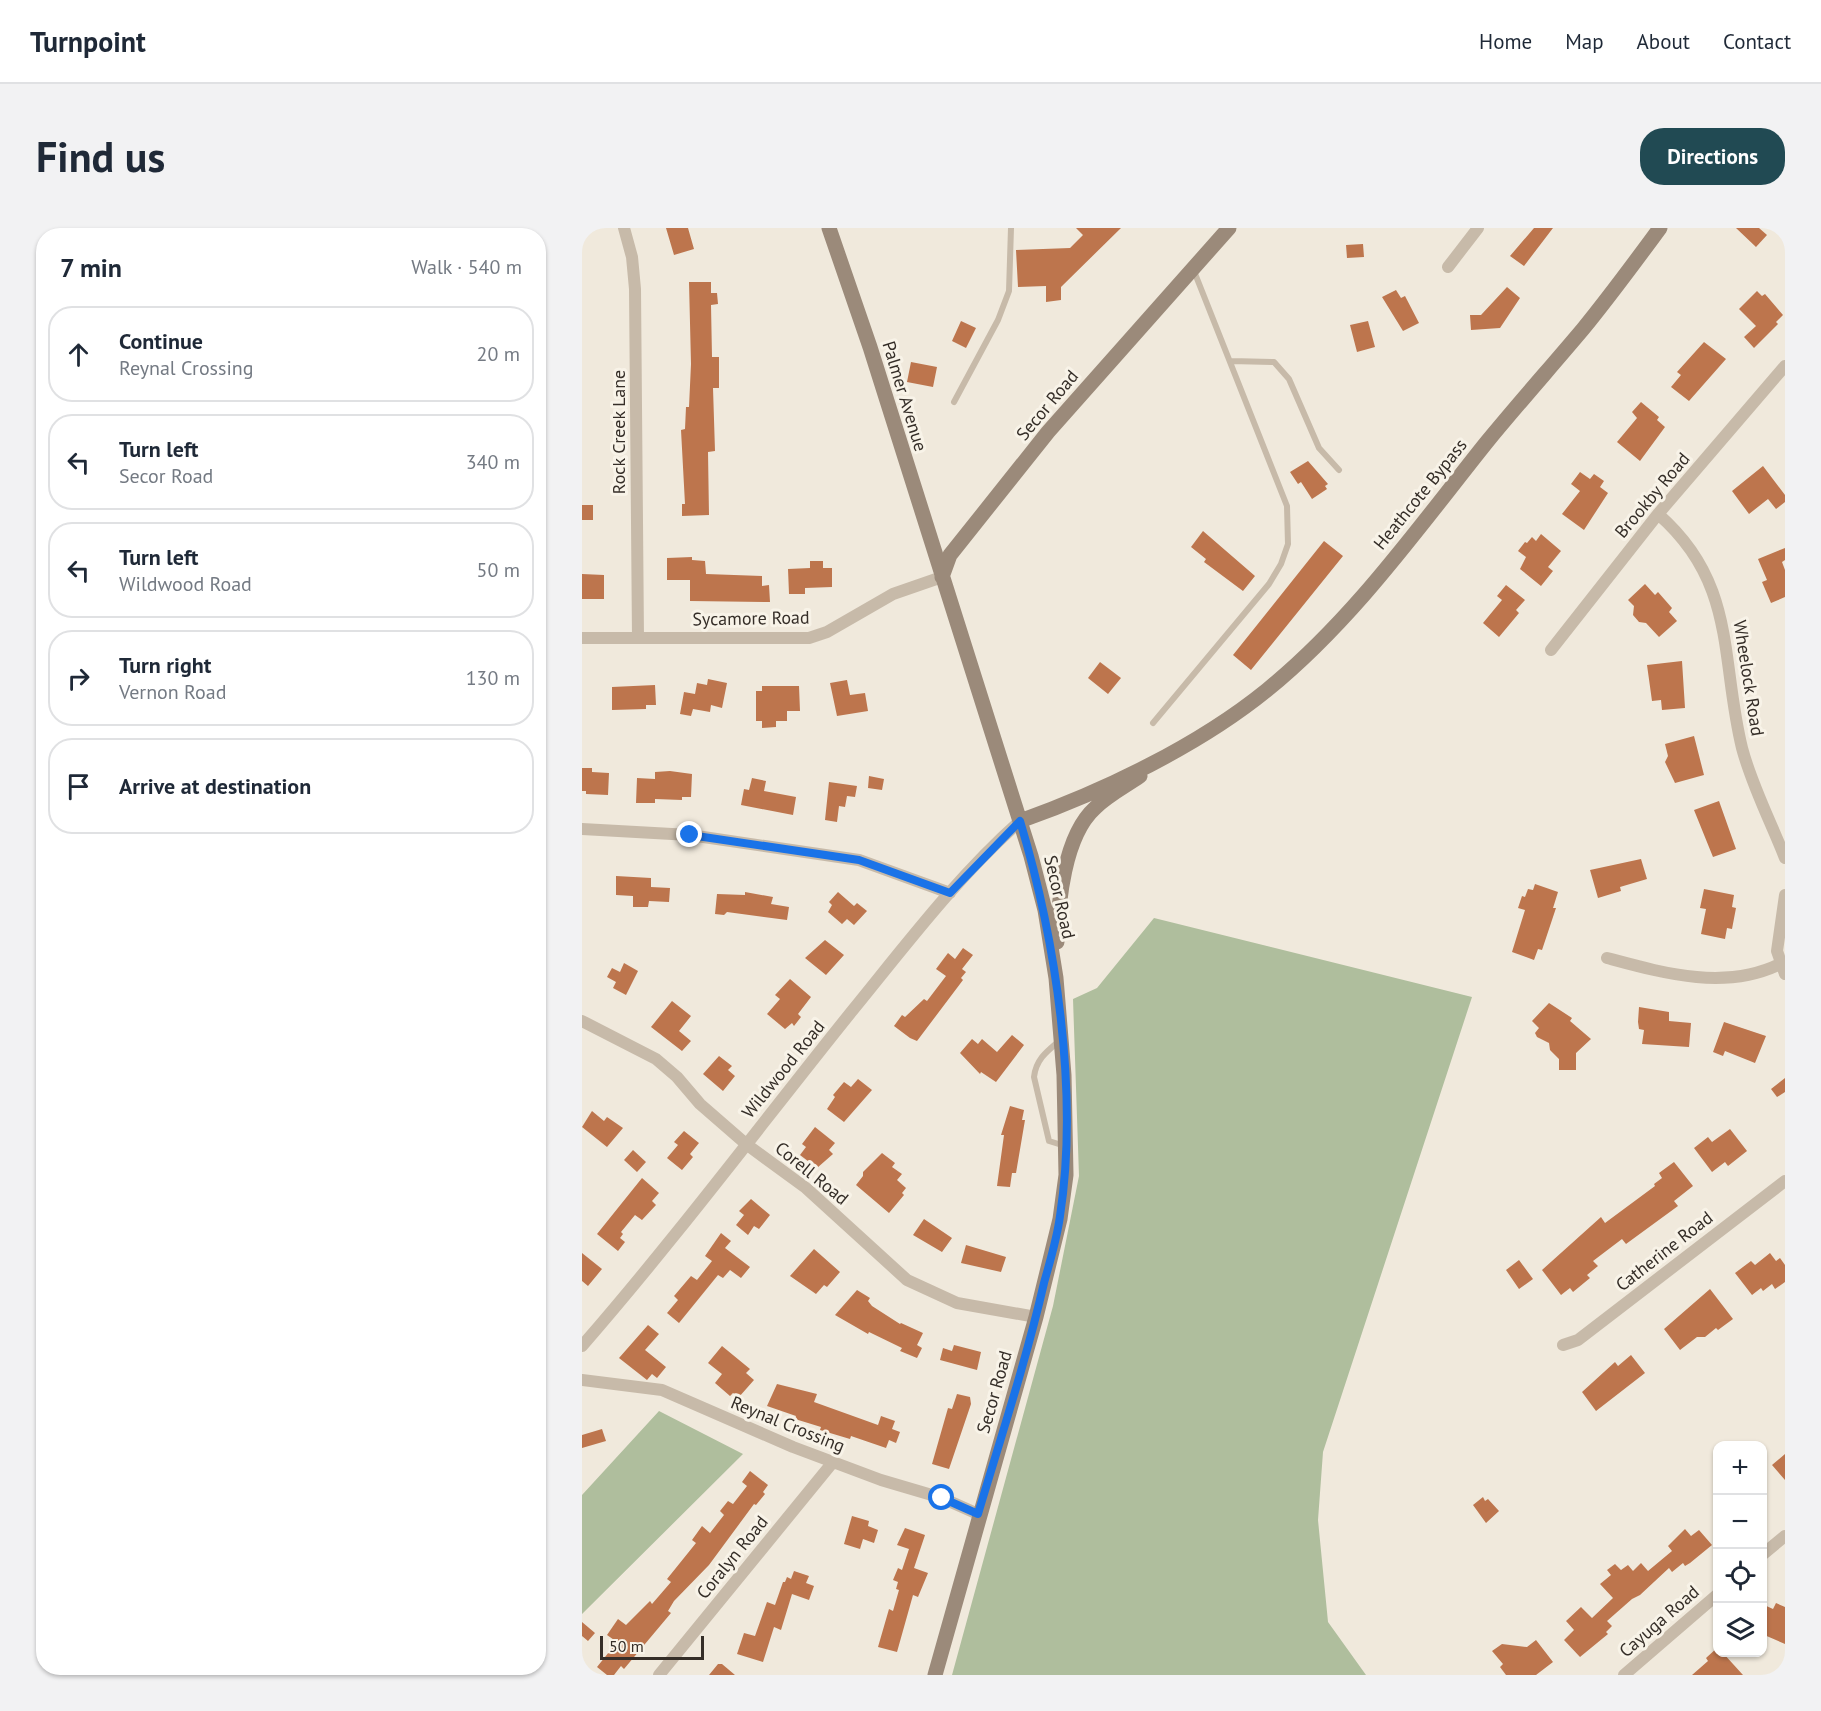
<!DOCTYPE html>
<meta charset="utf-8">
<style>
body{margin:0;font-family:"PT Sans",sans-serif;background:#f2f2f3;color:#1f2937}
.controls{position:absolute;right:18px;bottom:18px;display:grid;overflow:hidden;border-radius:12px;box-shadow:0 2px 4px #0004}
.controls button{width:54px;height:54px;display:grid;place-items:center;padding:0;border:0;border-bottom:2px solid #e0e1e3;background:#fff;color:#1f2937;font:30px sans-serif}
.scale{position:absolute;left:18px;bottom:15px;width:104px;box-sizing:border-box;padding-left:6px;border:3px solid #352e28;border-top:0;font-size:16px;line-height:21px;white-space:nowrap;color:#352e28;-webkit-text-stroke:4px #f8f3e8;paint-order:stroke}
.stop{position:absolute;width:18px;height:18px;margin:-14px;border:4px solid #1a73e8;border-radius:50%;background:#fff}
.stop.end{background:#1a73e8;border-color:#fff;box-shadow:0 2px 6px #0008}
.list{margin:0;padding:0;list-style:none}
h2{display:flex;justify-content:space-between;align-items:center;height:78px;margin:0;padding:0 24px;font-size:26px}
h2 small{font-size:20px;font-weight:400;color:#747a83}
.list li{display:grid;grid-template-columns:39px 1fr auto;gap:18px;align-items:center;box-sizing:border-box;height:96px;margin:0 12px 12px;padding:0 12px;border:2px solid #e0e1e3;border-radius:24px}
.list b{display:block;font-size:22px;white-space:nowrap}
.list p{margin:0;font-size:20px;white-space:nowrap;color:#747a83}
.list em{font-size:20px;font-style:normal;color:#747a83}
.icon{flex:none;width:33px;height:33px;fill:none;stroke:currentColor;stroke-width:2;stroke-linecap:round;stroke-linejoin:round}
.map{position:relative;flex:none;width:1203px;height:1447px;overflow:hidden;border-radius:24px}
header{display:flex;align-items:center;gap:36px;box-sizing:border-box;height:84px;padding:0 30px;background:#fff;border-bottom:2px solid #e0e1e3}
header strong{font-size:28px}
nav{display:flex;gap:33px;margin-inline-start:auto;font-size:21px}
.intro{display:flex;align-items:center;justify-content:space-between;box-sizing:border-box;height:144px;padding:0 36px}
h1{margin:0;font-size:42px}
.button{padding:15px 27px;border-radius:24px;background:#214a53;color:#fff;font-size:21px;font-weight:700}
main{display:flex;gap:36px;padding:0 36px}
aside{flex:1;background:#fff;border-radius:24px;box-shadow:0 2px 4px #0004}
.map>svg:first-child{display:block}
.green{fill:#afbe9d}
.building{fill:#bd754d}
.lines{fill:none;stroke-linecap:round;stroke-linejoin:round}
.lane{stroke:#c7baa9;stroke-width:6}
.street{stroke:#c7baa9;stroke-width:12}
.secondary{stroke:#9b8a7a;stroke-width:15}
.route{stroke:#1a73e8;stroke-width:8}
.labels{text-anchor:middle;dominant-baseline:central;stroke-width:6;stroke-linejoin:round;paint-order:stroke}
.street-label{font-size:18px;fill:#352e28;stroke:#f8f3e8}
</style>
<header>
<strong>Turnpoint</strong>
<nav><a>Home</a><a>Map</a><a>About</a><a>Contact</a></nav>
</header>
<div class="intro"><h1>Find us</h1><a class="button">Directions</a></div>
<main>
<aside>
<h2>7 min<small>Walk · 540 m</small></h2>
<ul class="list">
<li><svg class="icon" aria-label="ahead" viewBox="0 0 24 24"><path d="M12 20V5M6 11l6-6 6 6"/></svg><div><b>Continue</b><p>Reynal Crossing</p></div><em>20 m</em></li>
<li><svg class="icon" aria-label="left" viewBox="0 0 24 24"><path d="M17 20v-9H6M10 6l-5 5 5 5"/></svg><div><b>Turn left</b><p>Secor Road</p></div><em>340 m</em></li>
<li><svg class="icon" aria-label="left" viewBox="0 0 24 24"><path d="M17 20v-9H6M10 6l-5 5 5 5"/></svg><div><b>Turn left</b><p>Wildwood Road</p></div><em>50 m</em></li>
<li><svg class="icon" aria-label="right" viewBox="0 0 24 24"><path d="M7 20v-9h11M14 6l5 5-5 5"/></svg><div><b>Turn right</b><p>Vernon Road</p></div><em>130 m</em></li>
<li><svg class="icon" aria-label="arrive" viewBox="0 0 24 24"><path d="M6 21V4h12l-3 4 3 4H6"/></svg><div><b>Arrive at destination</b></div></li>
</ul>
</aside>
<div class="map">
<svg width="1203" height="1447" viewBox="0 0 1203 1447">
<rect width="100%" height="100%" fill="#f0e9dc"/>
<path class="green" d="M572 690 890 769 741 1224 736 1292 746 1394 784 1447H370L471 1078 497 948 491 771 515 760Z
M77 1183 161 1226 0 1386V1267Z"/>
<path class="building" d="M84 0H106L112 21 92 27Z
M494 0H539L479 59V72L464 74V58L436 59 434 22 488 20 501 7Z
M952 0H971L942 38 928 28Z
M1154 0H1177L1185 7 1174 19Z
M781 16 782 29 765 30 764 17Z
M107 54H129V65H135L136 76 129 77 130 129H137V160H131L133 223 126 224 127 287 100 288V276H103L99 202 103 201 104 179H107L109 136Z
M925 59 938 70 918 100 889 102 888 87H899Z
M814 62 819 70 823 68 837 95 821 103 800 69Z
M1175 63 1180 68 1183 66 1201 87 1194 94 1196 96 1172 120 1162 109 1174 98 1157 81Z
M379 93 394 100 384 120 370 113Z
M786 93 793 119 775 124 768 97Z
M1122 114 1144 131 1107 173 1089 159 1099 147 1095 144Z
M329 134 355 139 351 159 325 154Z
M1059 174 1077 189 1075 192 1083 199 1058 233 1035 214 1055 190 1050 184Z
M726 233 746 256 743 258 745 261 730 271 719 254 716 256 708 244Z
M1181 238 1203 267V274L1194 281 1186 271 1167 286 1150 263Z
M998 244 1008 251 1012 246 1022 253 1018 259 1026 265 1002 302 980 286 998 263 989 256Z
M0 277H11V292H0Z
M621 303 673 348 661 363 622 334 624 331 609 319Z
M959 306 979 323 966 339 971 343 959 358 938 341 944 329 936 323 943 314 945 315 950 309 954 313Z
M742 313 761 328 669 442 651 427Z
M1203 320V332L1200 334 1203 342V369L1189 375 1180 354 1185 352 1176 331Z
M110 329V332L123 333 124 346 180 348V358L187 357 188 374 108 373V352H85V330Z
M228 333H241V340H250V359L223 360V366H207L206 341 228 340Z
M0 346 22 347V371H0Z
M1063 356 1073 367 1076 364 1090 380 1087 384 1095 393 1077 409 1064 395 1057 394 1051 387 1052 378 1046 372Z
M924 357 943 372 934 382 937 385 917 409 901 395 920 372 915 368Z
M1100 433 1103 480 1080 482 1079 472 1070 473 1065 437Z
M518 434 539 450 526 466 506 450Z
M126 451 145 455 140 480 129 477 128 484 111 481 109 488 98 486 102 464 113 466 115 455 125 457Z
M265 452 268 467 283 465 286 483 255 488 248 455Z
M73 457 74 477H64V481L30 482V459Z
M180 458H217L218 483H205V493H194V499L180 500V493H174V463H180Z
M1112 508 1122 547 1093 555 1083 534 1086 528 1083 516Z
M0 540H10V544L27 545 26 567 4 566V563H0Z
M88 543 110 546 109 569H100V572L73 571V575H54L55 550 73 551V544Z
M287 548 302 551 300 562 286 560Z
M170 550 184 553 182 563 214 569 211 587 159 577 162 561 167 562Z
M247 554 275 558 273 569 265 568 263 579 257 578 255 594 243 592Z
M1137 573 1154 621 1131 629 1112 582Z
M1059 631 1065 651 1038 659 1039 663 1016 670 1008 642Z
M34 648 69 650V659L88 660 87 674 67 673 66 679H51V668L34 667Z
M953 656 976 664 971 680H974L960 722 956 721 952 732 930 724 943 682 936 680 940 668 943 669 946 661 951 662Z
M1122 661 1152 667 1150 679 1154 680 1150 701 1145 700 1143 711 1119 706 1124 681 1118 680Z
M163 664 191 669 189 676 207 679 205 692 145 684 142 687 133 686 135 666 163 667Z
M256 664 272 678 275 675 285 683 272 697 265 691 260 696 246 684 250 677 247 674Z
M243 712 262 727 244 747 223 730Z
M381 720 391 727 380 741 384 744 379 750 381 752 335 813 328 810 312 798 320 787 323 789 342 771 345 773 364 748 354 741 366 725 373 731Z
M42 735 56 743 44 767 31 760 34 754 25 749 30 740 38 744Z
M208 751 229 769 216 786 219 789 212 798 210 795 203 801 185 786 198 771 193 767Z
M90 773 109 788 97 803 109 813 100 823 69 799Z
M967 775 990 790 988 793 1009 811 994 825V842H977V831L968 822 967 815 955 809 953 805 957 800 950 793Z
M1057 779 1087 784V793L1109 795 1107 819 1060 816 1062 802 1057 801 1056 794Z
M1142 794 1184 808 1173 835 1143 823 1141 828 1131 824Z
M430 807 442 817 414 854 399 844 398 846 378 825 390 811 396 816 400 811 415 824Z
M137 828 150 838 146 842 153 848 141 863 121 846Z
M1203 850V864L1195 869 1189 861Z
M276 851 290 862 262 894 245 881 253 869 251 867 262 854 269 859Z
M428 878 442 882 440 892H443L434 945H430L428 959 415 958 422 907H419Z
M10 883 22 893 25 889 41 900 25 919 0 899Z
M233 899 253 915 247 922 251 926 235 940 218 927 224 919 220 916Z
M1148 901 1165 923 1146 938 1143 934 1130 944 1112 920 1126 909 1130 914Z
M102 903 117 915 108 926 111 929 100 942 85 930 96 917 92 914Z
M51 922 64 934 55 944 42 932Z
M300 925 313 935 310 939 320 946 315 952 324 960 320 965 322 967 307 985 274 957 281 948V944Z
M1092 934 1111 958 1092 973 1096 978 1044 1016 1040 1011 1011 1033 1016 1038 1005 1047 1008 1050 991 1064 988 1060 979 1067 960 1042 1019 989 1023 995 1073 958 1072 956 1080 950 1077 945Z
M60 950 77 965 70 973 74 977 60 992 53 987 39 1004 41 1006 38 1010 43 1014 36 1023 15 1006Z
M169 971 188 987 177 1001 172 998 166 1007 154 997 162 987 157 983Z
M342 991 370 1010 360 1024 331 1007Z
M139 1005 149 1013 143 1020 168 1039 159 1050 148 1042 141 1050 136 1047 97 1095 85 1085 96 1072 92 1068 109 1048 115 1052 130 1033 123 1028Z
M384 1017 424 1029 419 1044 379 1035Z
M232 1021 258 1044 245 1059 242 1057 234 1066 208 1048Z
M0 1025 20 1041 6 1058 0 1053Z
M1188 1025 1194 1033 1198 1030 1203 1037V1054L1193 1061 1190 1056 1181 1063 1179 1060 1170 1067 1153 1045 1169 1033 1173 1037Z
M937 1032 951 1051 937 1061 924 1042Z
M1128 1061 1151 1091 1136 1102 1134 1100 1123 1109H1115L1098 1122 1082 1101Z
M275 1062 288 1070 286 1073 290 1078 318 1096 319 1095 341 1105 335 1117 340 1120 335 1130 318 1123 320 1120 287 1104 286 1106 253 1087Z
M66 1097 77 1106 63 1122 84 1139 75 1150 70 1146 65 1152 37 1130Z
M372 1117 399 1124 395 1142 358 1132 361 1120 370 1123Z
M140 1118 168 1141 164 1145 172 1152 157 1169 151 1165 148 1168 133 1155 140 1146 126 1135Z
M1049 1127 1063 1145 1014 1183 1000 1164 1033 1134 1036 1138Z
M195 1156 235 1166 232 1174 296 1197 299 1188 313 1193 310 1201 318 1204 314 1215 307 1212 304 1220 269 1208 268 1211 238 1202 239 1199 213 1191 214 1188 185 1178Z
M375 1166 388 1169 389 1176 367 1241 350 1236 366 1180 370 1181Z
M20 1201 24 1213 0 1220V1207Z
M1203 1226V1252L1190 1237Z
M168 1243 186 1257 181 1264 183 1266 174 1277 172 1276 127 1337 92 1373 86 1383 89 1385 42 1441 39 1438 32 1447H25L15 1439 35 1414 25 1407 36 1391 44 1397 68 1373 70 1376 89 1354 85 1351 114 1315 110 1312 120 1298 128 1305 142 1287 138 1283 146 1273 151 1276 165 1258 160 1254Z
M901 1269 903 1273 906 1271 917 1283 904 1295 891 1277Z
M270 1288 287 1293 286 1298 296 1302 292 1315 281 1311 278 1321 262 1316Z
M323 1300 343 1307 332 1340 346 1345 336 1369 331 1367 315 1424 296 1419 307 1381 311 1383 317 1362 314 1361 316 1354 311 1352 316 1340 320 1342 327 1321 315 1317Z
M1103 1301 1109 1308 1117 1302 1130 1317 1108 1335 1103 1338 1101 1335 1090 1344 1087 1340 1058 1367 1050 1371 1025 1393 1030 1398 1024 1404 1026 1406 998 1429 982 1412 992 1402 984 1393 999 1379 1010 1390 1031 1370 1018 1356 1029 1347 1025 1342 1033 1336 1039 1342 1046 1337 1051 1343 1059 1335 1066 1343 1090 1323 1086 1318Z
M212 1343 227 1348 224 1355 232 1358 227 1372 210 1366 199 1402 192 1399 181 1434 155 1426 162 1405 173 1408 185 1374 193 1377 201 1354H203L205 1349 209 1351Z
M1194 1375 1203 1379V1416L1180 1406V1376L1191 1381Z
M0 1394 13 1405 6 1413 0 1408Z
M954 1412 971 1434 954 1447H924L918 1439 921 1436 910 1423 920 1416 945 1419Z
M1136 1419V1425H1141L1161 1447H1110L1126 1433 1124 1430Z
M136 1436H140L153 1447H127Z"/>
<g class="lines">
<path class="lane" d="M649 133 692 134 707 151 737 220 757 242
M372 174 416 92 427 63 429 0
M571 495 687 356 699 336 706 316 705 278 612 43
M476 814C464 824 454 832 452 849L467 913 483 918"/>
<path class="street" d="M42 0 50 29 53 61 56 410
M866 39 896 0
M1076 286C1155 355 1138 430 1160 520 1170 558 1189 594 1203 630
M0 410H227L245 404 311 366 360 349
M969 422 1076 286 1203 138
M0 601 108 607 277 632 368 665
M1203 667 1195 723 1203 746
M1025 730C1081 745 1143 763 1198 736
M0 793 74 831 95 849 118 876 164 916 224 960 325 1052 375 1075 454 1089
M981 1117 996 1112 1203 953
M0 1118C94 1010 180 895 270 783 323 718 375 649 438 593
M0 1152 80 1162 211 1219 299 1252 360 1270 396 1286
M1180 1327 1203 1308
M77 1447 251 1234
M1042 1447 1136 1366"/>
<path class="secondary" d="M247 0 288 119 449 628 463 682 474 750 482 847 484 947 478 991 454 1089 353 1447
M360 349 368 327 466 204 647 0
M438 593C522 563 616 518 685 462 771 392 836 300 904 215 936 176 969 139 1001 101 1028 68 1053 34 1078 0
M475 714C476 675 482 608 513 580 526 567 544 558 558 548"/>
</g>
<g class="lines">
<path class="route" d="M108 607 277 632 368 665 438 593C474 712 497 865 478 988 475 1011 468 1033 462 1055 444 1133 419 1209 396 1286L360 1270"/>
</g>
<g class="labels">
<g class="street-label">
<text transform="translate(323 168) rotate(73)">Palmer Avenue</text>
<text transform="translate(465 177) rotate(-50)">Secor Road</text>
<text transform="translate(36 204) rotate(-90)">Rock Creek Lane</text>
<text transform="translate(838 266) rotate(-51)">Heathcote Bypass</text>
<text transform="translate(1070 267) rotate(-50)">Brookby Road</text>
<text transform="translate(169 390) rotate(-1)">Sycamore Road</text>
<text transform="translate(1167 450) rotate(81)">Wheelock Road</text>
<text transform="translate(478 669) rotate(77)">Secor Road</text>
<text transform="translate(201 841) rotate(-51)">Wildwood Road</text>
<text transform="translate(230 945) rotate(39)">Corell Road</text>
<text transform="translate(1082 1023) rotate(-38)">Catherine Road</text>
<text transform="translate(412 1164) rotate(-74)">Secor Road</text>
<text transform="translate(206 1196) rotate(22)">Reynal Crossing</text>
<text transform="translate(150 1329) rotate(-51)">Coralyn Road</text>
<text transform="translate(1077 1393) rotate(-41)">Cayuga Road</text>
</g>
</g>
</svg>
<div class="controls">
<button>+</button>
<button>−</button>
<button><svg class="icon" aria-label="locate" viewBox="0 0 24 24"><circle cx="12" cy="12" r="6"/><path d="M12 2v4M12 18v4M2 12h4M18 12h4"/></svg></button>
<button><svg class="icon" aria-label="layers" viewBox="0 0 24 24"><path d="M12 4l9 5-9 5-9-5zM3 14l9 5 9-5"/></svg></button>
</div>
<div class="scale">50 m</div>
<div class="stop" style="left:360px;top:1270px"></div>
<div class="stop end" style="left:108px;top:607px"></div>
</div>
</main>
